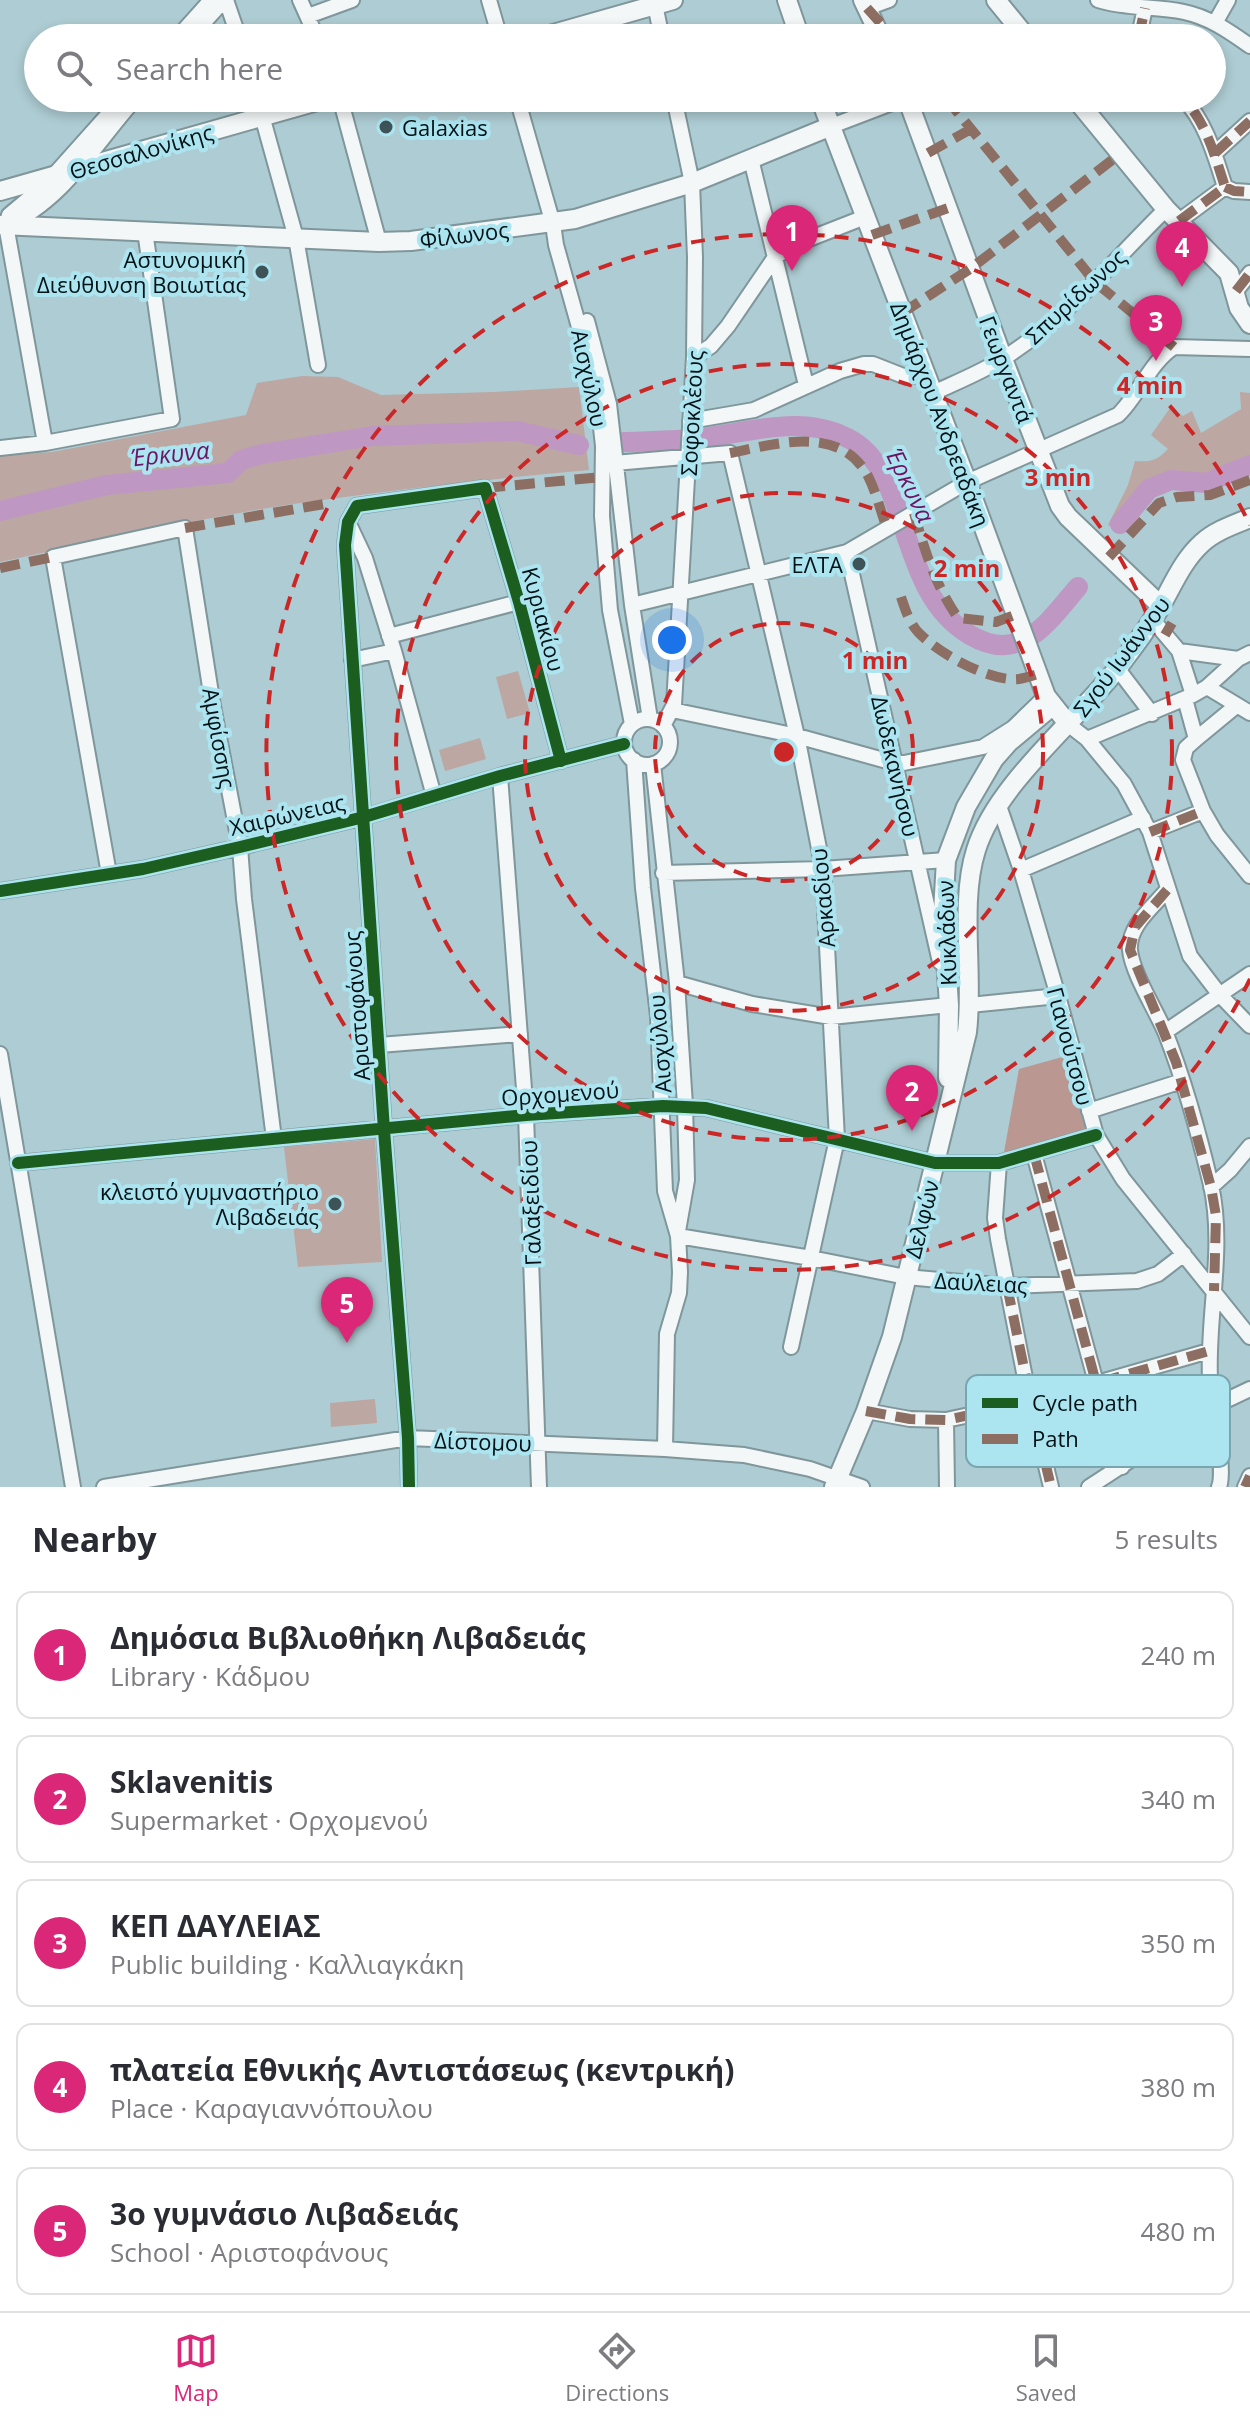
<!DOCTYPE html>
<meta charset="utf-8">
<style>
body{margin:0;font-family:"Open Sans",sans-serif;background:#f2f2f3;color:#2b2b33}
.you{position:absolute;left:672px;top:640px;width:28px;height:28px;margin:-20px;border:6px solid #fff;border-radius:50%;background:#1a73e8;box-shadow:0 0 0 12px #1a73e833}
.badge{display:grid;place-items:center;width:52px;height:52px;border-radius:50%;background:#db2777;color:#fff;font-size:26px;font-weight:700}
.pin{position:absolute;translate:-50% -66px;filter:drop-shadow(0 2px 4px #0008)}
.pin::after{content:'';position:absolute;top:42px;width:28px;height:24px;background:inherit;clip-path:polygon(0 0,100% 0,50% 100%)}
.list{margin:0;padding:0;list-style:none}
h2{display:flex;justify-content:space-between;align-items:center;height:104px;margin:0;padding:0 32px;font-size:34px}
h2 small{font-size:26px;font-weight:400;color:#7c7c81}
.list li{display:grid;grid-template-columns:52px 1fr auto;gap:24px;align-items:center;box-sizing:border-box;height:128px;margin:0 16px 16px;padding:0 16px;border:2px solid #e1e1e2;border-radius:16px}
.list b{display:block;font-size:30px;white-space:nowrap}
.list p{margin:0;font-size:26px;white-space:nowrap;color:#7c7c81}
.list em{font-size:26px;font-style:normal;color:#7c7c81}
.icon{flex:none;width:44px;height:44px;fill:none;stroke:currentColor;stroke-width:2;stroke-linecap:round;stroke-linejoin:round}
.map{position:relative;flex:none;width:1250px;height:1487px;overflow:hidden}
.search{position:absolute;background:#fff;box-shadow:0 4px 12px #0003;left:24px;right:24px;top:24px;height:88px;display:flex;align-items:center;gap:20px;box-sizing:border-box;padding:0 28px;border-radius:44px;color:#7c7c81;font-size:30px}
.sheet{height:824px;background:#fff}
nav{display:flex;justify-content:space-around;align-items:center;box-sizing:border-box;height:112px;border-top:2px solid #e1e1e2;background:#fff;font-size:22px;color:#7c7c81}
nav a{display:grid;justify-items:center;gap:4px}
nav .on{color:#db2777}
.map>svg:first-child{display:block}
.green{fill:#bca7a3}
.forest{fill:#bb9791}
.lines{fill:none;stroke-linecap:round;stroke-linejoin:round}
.river{stroke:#be97c3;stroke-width:20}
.minor-casing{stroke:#7f969b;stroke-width:18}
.major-casing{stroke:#7f969b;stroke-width:22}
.minor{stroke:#f3f7f8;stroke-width:14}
.major{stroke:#f3f7f8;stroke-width:18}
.quiet{stroke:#8d6e63;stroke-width:10;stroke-dasharray:20 10;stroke-linecap:butt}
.cycleway-casing{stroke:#ace4ef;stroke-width:17}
.cycleway{stroke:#1b5e20;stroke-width:12}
.ring{fill:none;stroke:#cb2727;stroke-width:4;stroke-dasharray:14 10}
.poi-dot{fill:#3d5358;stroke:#ace4ef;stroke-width:3}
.labels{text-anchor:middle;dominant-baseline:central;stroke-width:8;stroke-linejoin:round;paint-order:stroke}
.poi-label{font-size:22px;fill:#001216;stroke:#ace4ef;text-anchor:end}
.street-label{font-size:22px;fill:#001216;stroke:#ace4ef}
.water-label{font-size:24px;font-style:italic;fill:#6a1664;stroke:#ace4ef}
.key{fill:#ace4ef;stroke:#78a5ae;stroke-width:2}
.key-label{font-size:22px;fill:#001216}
.centre{fill:#cb2727;stroke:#ace4ef;stroke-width:4}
.ring-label{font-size:24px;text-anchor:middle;font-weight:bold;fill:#cb2727;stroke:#ace4ef;stroke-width:8;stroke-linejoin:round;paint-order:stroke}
</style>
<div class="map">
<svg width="1250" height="1487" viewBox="0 0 1250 1487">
<rect width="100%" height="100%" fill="#aeccd3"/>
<path class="green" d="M302 376 338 377 381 395 494 392 579 387 589 470C490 479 391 490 293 504 194 519 97 541 0 562V456L52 452 246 415 257 383Z
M1240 392 1250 393V462L1205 480 1169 478 1148 486 1114 529 1108 525 1128 485 1135 461C1150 462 1157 461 1168 449L1151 435 1170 408 1183 416 1192 411 1201 433 1241 409Z
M518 671 530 713 507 719 496 677Z
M480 738 486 759 445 771 439 750Z
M375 1139 382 1262 298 1267 284 1147Z
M375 1399 377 1423 331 1427 330 1403Z"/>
<path class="forest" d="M1066 1056 1086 1132 1036 1149 1004 1152 1019 1069Z"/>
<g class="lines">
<path class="river" d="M624 442C652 441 682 441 710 437 758 430 808 414 853 441 912 477 897 593 970 635 1021 665 1047 623 1078 587
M0 511 107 485 228 473 241 460 262 454 372 436 517 431 579 445
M1120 524 1149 489 1171 480 1206 483 1250 465"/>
<defs>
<path id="minor" d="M226 0 239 38
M300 0 317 38
M489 0 500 38
M654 0 662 38
M1098 0C1126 9 1156 6 1184 12 1209 17 1230 32 1250 46
M867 8 889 0
M308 16 352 0
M1215 23 1228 0
M177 38 211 0
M190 38 224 0
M1142 38 1140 31 1145 8
M257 98 296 238 318 365
M340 98 379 242
M517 98 553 224 556 245 597 391 603 446 602 516 610 610 632 724
M829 127 905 98
M1215 153 1250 121
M751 159 806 385
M1225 187 1234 191 1250 192
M1179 221 1225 187C1215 156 1206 122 1183 98
M6 225 45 443
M6 225C62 203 97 141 136 98
M6 225 9 215 46 184 113 109
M1236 291 1250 273
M587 321 609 404 632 605 650 719
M694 357 711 346 728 326 775 257 796 244 865 217
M933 393C957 382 982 372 1004 358 1067 318 1114 260 1166 209
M690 421 754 410 840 371 864 364H873L906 377 926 374
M0 448 45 443 172 419 145 231
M603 464 730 453 797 736 823 869 837 1139 791 1347
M348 522 365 558 394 651 434 796
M847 552 940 962
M632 605 847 552 967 482 1118 415C1139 395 1150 362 1174 347L1250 349
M1152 619 1179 651 1238 659 1250 653
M389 636 519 602
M352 660 394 651
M1117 668 1152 714
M1207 687 1238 659
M1193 695 1207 687 1250 713
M1185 699 1196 739 1186 748 1183 760 1203 811 1217 835 1250 876
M672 710 797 736 887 761 904 763 983 747 1013 728 1046 696
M624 742a23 23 0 1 1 46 0a23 23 0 1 1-46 0Z
M1069 725 1087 739 1124 784 1150 832 1190 956 1220 995 1250 1026
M663 726 674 705 694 357 695 257 692 183 674 98
M1087 739 1193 695 1179 651
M1196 739 1236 706
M634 760 643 888 658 1016 665 1191 678 1236 680 1272 679 1293 667 1334 665 1449
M653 764 677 983 685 1105 687 1180 678 1231
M500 776 526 1115 539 1487
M999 806 1021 870 1058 996 1096 1135 1123 1179 1250 1337
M1150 832 1203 811
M1021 870 1143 818
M663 873 823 869 946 860
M109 874 53 557 185 528 213 706 240 847 244 899 274 1139
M1167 890C1153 907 1128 926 1130 950 1132 973 1157 1012 1166 1034 1185 1083 1199 1134 1211 1185 1225 1249 1207 1315 1210 1379 1212 1403 1226 1470 1219 1487
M0 891 143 869 240 847 364 817 500 776 624 744
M677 983 752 1004 831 1017 949 1005
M970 1005 1058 996
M1165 1032 1250 974
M379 1045 520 1034
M0 1054 73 1487
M1089 1111 1182 1081
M1034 1154 1101 1401 1122 1467
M18 1163 526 1115 663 1106 706 1108 935 1163H999L1096 1135
M999 1163 995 1218 998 1239 1027 1388 1051 1487
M1211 1187 1230 1170 1250 1146
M678 1236 811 1258 906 1277 1007 1286 1137 1281 1158 1274 1184 1254
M866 1411 910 1419 946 1420 1031 1402 1209 1351
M946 1420 947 1487
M104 1487 408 1438 665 1449 744 1455 810 1469 862 1487
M409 1487 408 1438 384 1130 345 545 348 522 357 506 485 488 519 602 561 761
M1089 1487 1212 1407 1250 1389
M1245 1487 1250 1476"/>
<path id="major" d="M787 0 800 38
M863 0 881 38
M996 0 1027 38
M539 38 673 0
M820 98 967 482 1046 696 1069 725
M907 98 1003 359 1060 506 1068 517 1161 606
M1075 98 1166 209 1229 273 1239 308 1250 324
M0 191 328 98
M0 225 379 242 411 241 575 219 692 183 829 127
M948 1078 949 1005 943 912 946 860 966 807 994 759 1009 742 1052 706
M834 1487 866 1411 892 1337 967 1032C974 975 959 903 976 850 996 785 1074 723 1117 669 1131 650 1147 630 1159 609 1172 587 1182 561 1202 543 1215 531 1233 525 1250 518"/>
</defs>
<use href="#minor" class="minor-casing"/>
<use href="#major" class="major-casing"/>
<use href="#minor" class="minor"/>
<use href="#major" class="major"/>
<path class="quiet" d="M867 8 894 38
M1142 38 1140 31 1145 8
M946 98 1095 282 1174 347
M928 153 971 129
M1215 153 1250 121
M1225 187 1234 191 1250 192
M1179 221 1225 187C1215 156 1206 122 1183 98
M872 235 948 208
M1236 291 1250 273
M902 313 970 269 1120 154
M730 453C776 444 840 424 868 476 876 492 881 512 887 529
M485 488 602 477
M914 513C925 551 935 585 958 618L996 622 1017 614
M185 528 330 503
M1109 557 1159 503 1177 497 1210 495 1250 480
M0 568 53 557
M901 597C905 609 909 622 918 632 938 653 989 682 1019 679 1026 678 1032 676 1038 674
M1165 635 1172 623
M1150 832 1203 811
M1167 890 1135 927 1130 950 1176 1062 1211 1187 1216 1216 1214 1291
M1034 1154 1101 1401 1122 1467
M1007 1286 1031 1402 1051 1487
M866 1411 910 1419 946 1420 1031 1402 1209 1351
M1245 1487 1250 1476"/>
<defs>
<path id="cycleway" d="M0 891 143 869 240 847 364 817 500 776 624 744
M18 1163 526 1115 663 1106 706 1108 935 1163H999L1096 1135
M409 1487 408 1438 384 1130 345 545 348 522 357 506 485 488 519 602 561 761"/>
</defs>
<use href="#cycleway" class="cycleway-casing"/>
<use href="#cycleway" class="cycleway"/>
</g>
<g class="ring">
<circle cx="784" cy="752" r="129"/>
<circle cx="784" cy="752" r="259"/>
<circle cx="784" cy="752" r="388"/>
<path d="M1250 979A518 518 0 1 1 1250 525"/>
</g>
<g class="poi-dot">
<circle cx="386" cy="127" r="8"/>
<circle cx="262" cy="272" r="8"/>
<circle cx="859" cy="564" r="8"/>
<circle cx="335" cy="1204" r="8"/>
</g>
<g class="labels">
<g class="poi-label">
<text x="402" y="127" text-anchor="start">Galaxias</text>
<text x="246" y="259">Αστυνομική<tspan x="246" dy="25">Διεύθυνση Βοιωτίας</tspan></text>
<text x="843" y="564">ΕΛΤΑ</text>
<text x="319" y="1191">κλειστό γυμναστήριο<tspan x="319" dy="25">Λιβαδειάς</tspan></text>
</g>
<g class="street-label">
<text transform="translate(141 151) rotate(-16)">Θεσσαλονίκης</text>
<text transform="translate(464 234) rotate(-7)">Φίλωνος</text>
<text transform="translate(1075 296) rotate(-43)">Σπυρίδωνος</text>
<text transform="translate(1007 369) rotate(69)">Γεωργαντά</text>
<text transform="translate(590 378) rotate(78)">Αισχύλου</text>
<text transform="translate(691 413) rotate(-87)">Σοφοκλέους</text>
<text transform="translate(941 414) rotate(69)">Δημάρχου Ανδρεαδάκη</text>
<text transform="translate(544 619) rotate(75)">Κυριακίου</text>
<text transform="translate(1121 656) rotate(-53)">Σγού Ιωάννου</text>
<text transform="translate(220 738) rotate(80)">Αμφίσσης</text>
<text transform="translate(896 766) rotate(77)">Δωδεκανήσου</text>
<text transform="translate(287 814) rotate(-13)">Χαιρώνειας</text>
<text transform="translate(822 898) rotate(-95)">Αρκαδίου</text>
<text transform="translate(946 933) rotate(-92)">Κυκλάδων</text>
<text transform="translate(356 1006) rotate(-94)">Αριστοφάνους</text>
<text transform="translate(659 1044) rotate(-94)">Αισχύλου</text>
<text transform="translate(1071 1046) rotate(75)">Γιανούτσου</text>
<text transform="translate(560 1093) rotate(-4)">Ορχομενού</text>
<text transform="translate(530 1203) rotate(-92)">Γαλαξειδίου</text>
<text transform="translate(921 1219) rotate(-76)">Δελφών</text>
<text transform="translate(981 1282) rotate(3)">Δαύλειας</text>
<text transform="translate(483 1441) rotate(2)">Δίστομου</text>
</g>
<g class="water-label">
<text transform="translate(170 453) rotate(-6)">Έρκυνα</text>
<text transform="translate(911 485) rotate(64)">Έρκυνα</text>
</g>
</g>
<rect x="966" y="1375" width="264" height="92" rx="12" class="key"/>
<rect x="982" y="1398" width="36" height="10" fill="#1b5e20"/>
<rect x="982" y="1434" width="36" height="10" fill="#8d6e63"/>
<g class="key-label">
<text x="1032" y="1411">Cycle path</text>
<text x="1032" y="1447">Path</text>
</g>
<circle cx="784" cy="752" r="12" class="centre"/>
<g class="ring-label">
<text x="1150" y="394">4 min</text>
<text x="1058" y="486">3 min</text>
<text x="967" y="577">2 min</text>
<text x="875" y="669">1 min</text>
</g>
</svg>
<div class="you"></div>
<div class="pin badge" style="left:792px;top:271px">1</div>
<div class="pin badge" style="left:912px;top:1131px">2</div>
<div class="pin badge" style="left:1156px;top:361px">3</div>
<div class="pin badge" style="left:1182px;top:287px">4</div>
<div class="pin badge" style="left:347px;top:1343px">5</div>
<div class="search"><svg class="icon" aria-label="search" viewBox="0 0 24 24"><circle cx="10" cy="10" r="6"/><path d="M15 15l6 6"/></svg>Search here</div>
</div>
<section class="sheet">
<h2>Nearby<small>5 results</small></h2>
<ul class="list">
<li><span class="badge">1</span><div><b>Δημόσια Βιβλιοθήκη Λιβαδειάς</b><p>Library · Κάδμου</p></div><em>240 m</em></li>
<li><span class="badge">2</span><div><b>Sklavenitis</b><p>Supermarket · Ορχομενού</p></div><em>340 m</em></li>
<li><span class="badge">3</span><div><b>ΚΕΠ ΔΑΥΛΕΙΑΣ</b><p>Public building · Καλλιαγκάκη</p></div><em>350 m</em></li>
<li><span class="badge">4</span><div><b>πλατεία Εθνικής Αντιστάσεως (κεντρική)</b><p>Place · Καραγιαννόπουλου</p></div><em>380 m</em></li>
<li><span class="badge">5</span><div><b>3ο γυμνάσιο Λιβαδειάς</b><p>School · Αριστοφάνους</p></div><em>480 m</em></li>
</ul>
</section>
<nav>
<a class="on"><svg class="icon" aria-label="map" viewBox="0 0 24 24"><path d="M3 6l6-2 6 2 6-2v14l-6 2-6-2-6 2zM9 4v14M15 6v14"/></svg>Map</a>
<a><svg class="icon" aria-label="directions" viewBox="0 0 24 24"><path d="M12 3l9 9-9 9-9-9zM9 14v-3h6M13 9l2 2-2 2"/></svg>Directions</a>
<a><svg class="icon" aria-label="saved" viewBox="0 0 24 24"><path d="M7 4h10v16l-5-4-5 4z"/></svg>Saved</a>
</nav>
